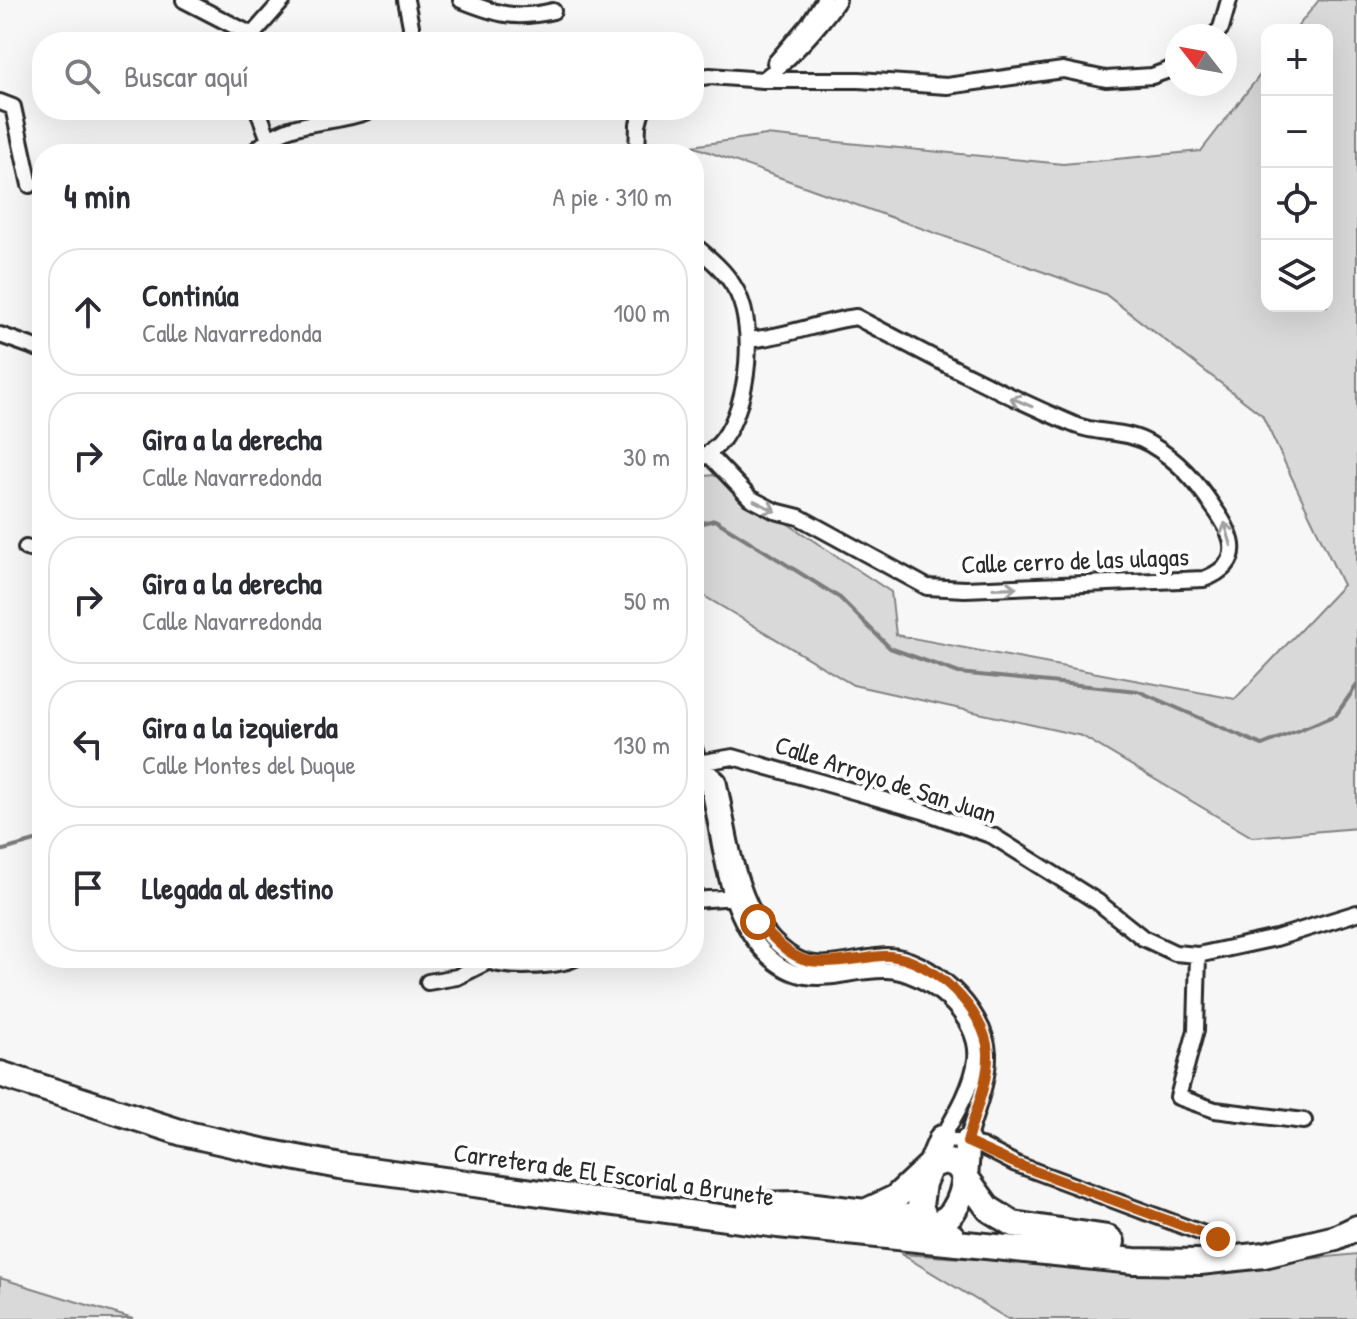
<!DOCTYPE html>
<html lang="es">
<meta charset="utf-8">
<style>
body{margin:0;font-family:"Patrick Hand",sans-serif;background:#f2f2f3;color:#2b2b33}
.controls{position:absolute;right:24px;top:24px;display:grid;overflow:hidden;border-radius:16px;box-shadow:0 8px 32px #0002}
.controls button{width:72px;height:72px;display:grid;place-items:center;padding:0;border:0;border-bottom:2px solid #e1e1e2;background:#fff;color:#2b2b33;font:40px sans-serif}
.compass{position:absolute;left:1165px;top:24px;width:72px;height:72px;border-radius:50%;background:#fff;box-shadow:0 8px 32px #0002;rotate:301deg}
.stop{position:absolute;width:24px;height:24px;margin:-18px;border:6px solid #b45309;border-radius:50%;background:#fff}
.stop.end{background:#b45309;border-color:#fff;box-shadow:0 2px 8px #0008}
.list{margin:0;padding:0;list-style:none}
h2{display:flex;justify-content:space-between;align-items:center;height:104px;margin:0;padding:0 32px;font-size:34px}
h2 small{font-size:26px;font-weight:400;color:#7c7c81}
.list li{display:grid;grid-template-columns:52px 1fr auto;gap:24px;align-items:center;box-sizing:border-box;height:128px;margin:0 16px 16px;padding:0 16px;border:2px solid #e1e1e2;border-radius:32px}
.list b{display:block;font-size:30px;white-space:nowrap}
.list p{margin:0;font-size:26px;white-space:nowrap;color:#7c7c81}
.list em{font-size:26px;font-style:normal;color:#7c7c81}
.icon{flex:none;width:44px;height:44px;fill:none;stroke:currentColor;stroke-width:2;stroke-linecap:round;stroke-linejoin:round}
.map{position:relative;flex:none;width:1357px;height:1319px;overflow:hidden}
.search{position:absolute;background:#fff;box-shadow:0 8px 32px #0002;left:32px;top:32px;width:672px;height:88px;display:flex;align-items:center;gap:20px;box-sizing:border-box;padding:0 28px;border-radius:32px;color:#7c7c81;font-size:30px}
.panel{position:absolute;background:#fff;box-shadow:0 8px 32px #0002;left:32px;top:144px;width:672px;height:824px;border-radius:32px}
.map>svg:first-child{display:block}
.green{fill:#d9d9d9;stroke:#828282;stroke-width:2}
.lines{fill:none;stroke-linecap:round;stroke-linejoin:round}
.stream{stroke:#7b7b7b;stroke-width:4}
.street-casing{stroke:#2b2b2b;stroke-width:20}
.highway-casing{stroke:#2b2b2b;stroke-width:30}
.street{stroke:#fff;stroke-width:14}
.highway{stroke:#fff;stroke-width:24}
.oneway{stroke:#a0a0a0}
.route{stroke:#b45309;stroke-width:10}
.labels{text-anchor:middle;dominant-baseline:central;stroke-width:8;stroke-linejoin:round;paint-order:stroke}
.street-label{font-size:26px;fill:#2b2b2b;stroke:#fff}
</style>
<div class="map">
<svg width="1357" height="1319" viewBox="0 0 1357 1319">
<rect width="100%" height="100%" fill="#f7f7f7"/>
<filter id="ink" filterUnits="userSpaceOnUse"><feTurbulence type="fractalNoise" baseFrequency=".0125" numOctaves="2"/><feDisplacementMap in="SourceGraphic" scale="16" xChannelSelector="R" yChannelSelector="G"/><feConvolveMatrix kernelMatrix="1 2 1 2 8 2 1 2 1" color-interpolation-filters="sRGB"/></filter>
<g filter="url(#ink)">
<path class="green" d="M1319 0H1357V828L1252 837 1082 736 853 685 694 590V477L714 475 891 592 896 635 1235 699 1343 585 1262 415 1105 294 692 146 766 135 1063 164 1201 151 1267 66V306H1327V30H1295Z
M901 1254 1178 1272 1357 1254V1319H1008Z
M0 1278 133 1319H0Z"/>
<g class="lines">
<path class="stream" d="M694 525 715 520 840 598 890 648 959 673 1138 691 1262 745 1336 715 1357 685
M0 851 42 839"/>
<defs>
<path id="street" d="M184 0 252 35
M406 0 411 26 410 42
M461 0C496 14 515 20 553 11
M1214 36 1221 28 1229 0
M252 42V35L283 0
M775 63 809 23 824 0
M694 78 710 76 763 80H859L947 86 1063 70 1106 79 1152 76 1177 67
M763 80C793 56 816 31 838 0
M0 102 13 107 30 185
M258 110 268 137
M252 154C291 114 326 128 371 110
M637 154 638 124 642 110
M694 245C708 257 723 269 733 285 758 322 749 404 723 439 716 449 705 456 694 462
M0 335 42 350
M708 454 750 498 775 511 799 517 927 587 965 589 1204 579C1245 563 1235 537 1214 508 1196 481 1179 461 1150 444 1125 429 1100 435 1075 425 999 393 928 355 856 317 819 322 786 337 748 340
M26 548 42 552
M694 748C698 762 706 774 709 788 722 844 723 909 765 953 807 995 839 969 886 970 926 971 981 1017 976 1060 972 1088 956 1114 942 1138L981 1146 1016 1164 1218 1239
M698 763 733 757 923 811 993 836 1098 902 1143 938 1175 953 1198 955 1276 938 1357 913
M705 769 718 780C732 841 736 923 796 958 821 973 858 957 886 956 929 955 986 1010 988 1053 989 1082 974 1114 967 1142
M694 900 737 897
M1198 955 1196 1030 1178 1097 1215 1110 1304 1121
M483 958C500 970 557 967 575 958
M428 982 457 977 487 962"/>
<path id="highway" d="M0 1074 183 1133 266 1152 340 1166 778 1225 1134 1261 1200 1262 1264 1255 1336 1238 1357 1228
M750 1205 799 1204 915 1218 939 1234 952 1236
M867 1211 895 1198 928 1167 944 1161 956 1164 989 1209 1013 1224 1108 1238 1112 1242
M928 1226 920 1206 923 1183 942 1138
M918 1230C927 1226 941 1223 948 1217 967 1198 966 1167 967 1142"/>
</defs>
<use href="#street" class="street-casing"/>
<use href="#highway" class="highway-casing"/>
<use href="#street" class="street"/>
<use href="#highway" class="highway"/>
</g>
<defs><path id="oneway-shaft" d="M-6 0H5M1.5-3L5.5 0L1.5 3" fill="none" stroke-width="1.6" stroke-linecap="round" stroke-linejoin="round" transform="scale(2)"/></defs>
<g class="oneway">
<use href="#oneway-shaft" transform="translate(1021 402) rotate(-157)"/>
<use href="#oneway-shaft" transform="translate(765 506) rotate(26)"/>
<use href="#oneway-shaft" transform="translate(1228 534) rotate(-106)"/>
<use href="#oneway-shaft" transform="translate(1005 588) rotate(-2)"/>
</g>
</g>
<g class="lines" filter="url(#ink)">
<path class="route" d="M758 922C796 964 804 966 859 959 869 958 880 955 890 956 932 960 985 1009 988 1052 989 1082 974 1113 967 1142L1016 1164 1218 1239"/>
</g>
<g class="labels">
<g class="street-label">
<text transform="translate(1075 560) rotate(-2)">Calle cerro de las ulagas</text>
<text transform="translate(886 779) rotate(18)">Calle Arroyo de San Juan</text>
<text transform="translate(614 1174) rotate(8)">Carretera de El Escorial a Brunete</text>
</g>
</g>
</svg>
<div class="controls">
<button>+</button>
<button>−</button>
<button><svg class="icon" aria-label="locate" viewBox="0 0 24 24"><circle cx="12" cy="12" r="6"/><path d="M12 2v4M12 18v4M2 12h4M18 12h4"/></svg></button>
<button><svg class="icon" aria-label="layers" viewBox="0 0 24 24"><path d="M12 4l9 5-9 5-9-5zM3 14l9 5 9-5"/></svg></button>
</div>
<svg class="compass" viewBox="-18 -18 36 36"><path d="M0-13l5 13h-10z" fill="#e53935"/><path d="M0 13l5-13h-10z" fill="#7c7c81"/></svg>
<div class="stop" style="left:758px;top:922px"></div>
<div class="stop end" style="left:1218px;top:1239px"></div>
<div class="search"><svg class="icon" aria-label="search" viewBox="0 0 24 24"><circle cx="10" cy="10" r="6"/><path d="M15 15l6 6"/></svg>Buscar aquí</div>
<section class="panel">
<h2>4 min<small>A pie · 310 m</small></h2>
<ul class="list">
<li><svg class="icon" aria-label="ahead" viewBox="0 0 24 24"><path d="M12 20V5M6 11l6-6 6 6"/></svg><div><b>Continúa</b><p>Calle Navarredonda</p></div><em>100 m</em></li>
<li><svg class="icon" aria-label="right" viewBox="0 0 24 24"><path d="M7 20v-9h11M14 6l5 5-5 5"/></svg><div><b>Gira a la derecha</b><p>Calle Navarredonda</p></div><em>30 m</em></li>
<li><svg class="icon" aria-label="right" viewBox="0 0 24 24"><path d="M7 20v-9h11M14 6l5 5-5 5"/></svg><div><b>Gira a la derecha</b><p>Calle Navarredonda</p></div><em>50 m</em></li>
<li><svg class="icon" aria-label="left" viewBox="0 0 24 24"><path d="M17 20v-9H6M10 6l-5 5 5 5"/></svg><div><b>Gira a la izquierda</b><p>Calle Montes del Duque</p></div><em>130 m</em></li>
<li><svg class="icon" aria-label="arrive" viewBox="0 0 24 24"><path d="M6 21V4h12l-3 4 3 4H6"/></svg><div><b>Llegada al destino</b></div></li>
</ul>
</section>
</div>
